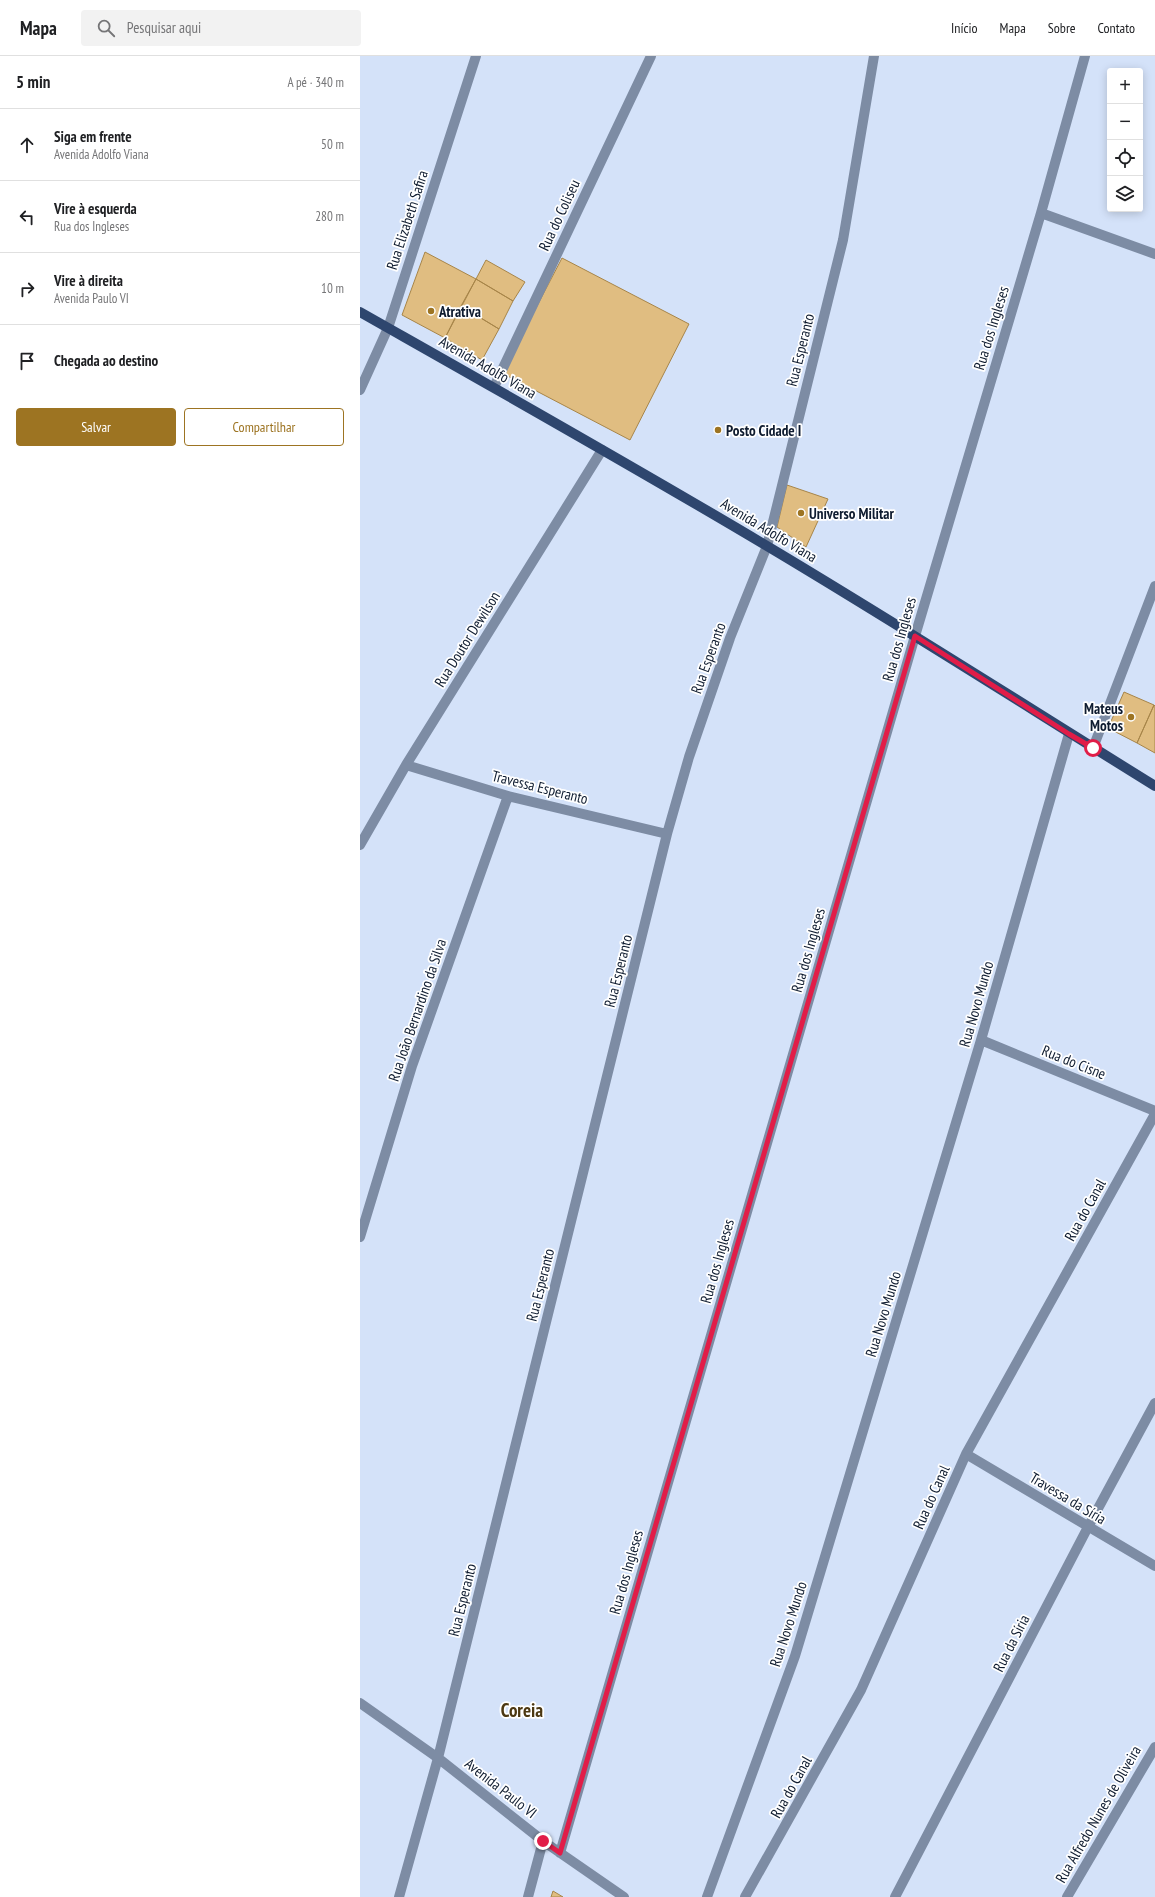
<!DOCTYPE html>
<html lang="pt">
<meta charset="utf-8">
<style>
body{margin:0;font-family:"PT Sans Narrow",sans-serif;background:#f2f2f2;color:#202124}
.controls{position:absolute;right:12px;top:12px;display:grid;overflow:hidden;border-radius:4px;box-shadow:0 2px 10px #0003}
.controls button{width:36px;height:36px;display:grid;place-items:center;padding:0;border:0;border-bottom:1px solid #e0e0e0;background:#fff;color:#202124;font:20px sans-serif}
.stop{position:absolute;width:12px;height:12px;margin:-9px;border:3px solid #e11d48;border-radius:50%;background:#fff}
.stop.end{background:#e11d48;border-color:#fff;box-shadow:0 1px 4px #0008}
.list{margin:0;padding:0;list-style:none}
h2{display:flex;justify-content:space-between;align-items:center;height:52px;margin:0;padding:0 16px;font-size:17px}
h2 small{font-size:13px;font-weight:400;color:#757577}
.list li{display:grid;grid-template-columns:26px 1fr auto;gap:12px;align-items:center;box-sizing:border-box;height:72px;padding:0 16px;border-top:1px solid #e0e0e0}
.list b{display:block;font-size:15px;white-space:nowrap}
.list p{margin:0;font-size:13px;white-space:nowrap;color:#757577}
.list em{font-size:13px;font-style:normal;color:#757577}
.actions{display:flex;gap:8px;padding:12px 16px}
.actions a{flex:1;padding:9px 0;border:1px solid #9d7422;border-radius:4px;text-align:center;font-size:14px;color:#9d7422}
.actions .main{background:#9d7422;color:#fff}
.icon{flex:none;width:22px;height:22px;fill:none;stroke:currentColor;stroke-width:2;stroke-linecap:round;stroke-linejoin:round}
.map{position:relative;flex:none;width:795px;height:1841px;overflow:hidden}
header{display:flex;align-items:center;gap:24px;box-sizing:border-box;height:56px;padding:0 20px;background:#fff;border-bottom:1px solid #e0e0e0}
header strong{font-size:19px}
nav{display:flex;gap:22px;margin-inline-start:auto;font-size:14px}
.search{width:280px;height:36px;background:#f2f2f2;display:flex;align-items:center;gap:10px;box-sizing:border-box;padding:0 14px;border-radius:4px;color:#757577;font-size:15px}
main{display:flex}
aside{flex:1;background:#fff}
.map>svg:first-child{display:block}
.building{fill:#e0bd81;stroke:#a78549}
.lines{fill:none;stroke-linecap:round;stroke-linejoin:round}
.minor{stroke:#7d8ca4;stroke-width:10}
.major{stroke:#2e466e;stroke-width:10}
.route{stroke:#e11d48;stroke-width:5}
.poi-dot{fill:#9d7422;stroke:#fff;stroke-width:1.5}
.labels{text-anchor:middle;dominant-baseline:central;stroke-width:3.5;stroke-linejoin:round;paint-order:stroke}
.street-label{font-size:15px;fill:#0f1c30;stroke:#fff}
.poi-label{font-size:15px;font-weight:bold;fill:#0f1c30;stroke:#fff;text-anchor:start}
.district-label{font-size:19px;font-weight:bold;fill:#4c3812;stroke:#fff}
</style>
<header>
<strong>Mapa</strong>
<div class="search"><svg class="icon" aria-label="search" viewBox="0 0 24 24"><circle cx="10" cy="10" r="6"/><path d="M15 15l6 6"/></svg>Pesquisar aqui</div>
<nav><a>Início</a><a>Mapa</a><a>Sobre</a><a>Contato</a></nav>
</header>
<main>
<aside>
<h2>5 min<small>A pé · 340 m</small></h2>
<ul class="list">
<li><svg class="icon" aria-label="ahead" viewBox="0 0 24 24"><path d="M12 20V5M6 11l6-6 6 6"/></svg><div><b>Siga em frente</b><p>Avenida Adolfo Viana</p></div><em>50 m</em></li>
<li><svg class="icon" aria-label="left" viewBox="0 0 24 24"><path d="M17 20v-9H6M10 6l-5 5 5 5"/></svg><div><b>Vire à esquerda</b><p>Rua dos Ingleses</p></div><em>280 m</em></li>
<li><svg class="icon" aria-label="right" viewBox="0 0 24 24"><path d="M7 20v-9h11M14 6l5 5-5 5"/></svg><div><b>Vire à direita</b><p>Avenida Paulo VI</p></div><em>10 m</em></li>
<li><svg class="icon" aria-label="arrive" viewBox="0 0 24 24"><path d="M6 21V4h12l-3 4 3 4H6"/></svg><div><b>Chegada ao destino</b></div></li>
</ul>
<div class="actions"><a class="main">Salvar</a><a>Compartilhar</a></div>
</aside>
<div class="map">
<svg width="795" height="1841" viewBox="0 0 795 1841">
<rect width="100%" height="100%" fill="#d4e2f9"/>
<path class="building" d="M65 196 116 223 85 282 42 259Z
M202 202 329 268 270 384 142 317Z
M126 204 165 226 153 245 116 223Z
M116 223 153 245 139 273 101 250Z
M101 250 139 273 122 304 85 282Z
M427 429 468 443 446 491 417 471Z
M764 636 794 649 777 687 748 672Z
M794 649 795 650V697L777 687Z
M193 1835 203 1841H191Z"/>
<g class="lines">
<path class="minor" d="M681 157 795 198
M134 331 291 0
M0 334 28 272 116 0
M733 692 795 530
M46 709 148 740 307 778
M0 789 46 709 242 394
M621 984 795 1055
M0 1181 52 1010 148 740
M606 1398 795 1510
M0 1647 78 1702 183 1785 264 1841
M200 1797 555 580 681 157 725 0
M39 1841 78 1702 307 778 329 701 370 582 407 490 483 184 514 0
M168 1841 183 1785
M347 1841 435 1600 621 984 709 678
M385 1841 501 1634 606 1398 795 1058
M535 1841 728 1471 795 1347
M707 1841 795 1691"/>
<path class="major" d="M0 256C136 333 273 410 407 490 538 568 666 650 795 730"/>
</g>
<g class="lines">
<path class="route" d="M183 1785 200 1797 555 580 709 678 733 692"/>
</g>
<g class="poi-dot">
<circle cx="71" cy="255" r="4"/>
<circle cx="358" cy="374" r="4"/>
<circle cx="441" cy="457" r="4"/>
<circle cx="771" cy="661" r="4"/>
</g>
<g class="labels">
<g class="street-label">
<text transform="translate(199 159) rotate(-65)">Rua do Coliseu</text>
<text transform="translate(47 164) rotate(-72)">Rua Elizabeth Safira</text>
<text transform="translate(631 272) rotate(-73)">Rua dos Ingleses</text>
<text transform="translate(440 294) rotate(-76)">Rua Esperanto</text>
<text transform="translate(128 311) rotate(30)">Avenida Adolfo Viana</text>
<text transform="translate(409 474) rotate(31)">Avenida Adolfo Viana</text>
<text transform="translate(107 583) rotate(-58)">Rua Doutor Dewilson</text>
<text transform="translate(539 583) rotate(-74)">Rua dos Ingleses</text>
<text transform="translate(348 602) rotate(-70)">Rua Esperanto</text>
<text transform="translate(180 731) rotate(14)">Travessa Esperanto</text>
<text transform="translate(448 894) rotate(-74)">Rua dos Ingleses</text>
<text transform="translate(258 915) rotate(-76)">Rua Esperanto</text>
<text transform="translate(616 948) rotate(-74)">Rua Novo Mundo</text>
<text transform="translate(57 954) rotate(-71)">Rua João Bernardino da Silva</text>
<text transform="translate(714 1006) rotate(22)">Rua do Cisne</text>
<text transform="translate(725 1154) rotate(-61)">Rua do Canal</text>
<text transform="translate(357 1205) rotate(-74)">Rua dos Ingleses</text>
<text transform="translate(180 1229) rotate(-76)">Rua Esperanto</text>
<text transform="translate(523 1258) rotate(-73)">Rua Novo Mundo</text>
<text transform="translate(571 1441) rotate(-66)">Rua do Canal</text>
<text transform="translate(708 1442) rotate(31)">Travessa da Síria</text>
<text transform="translate(266 1516) rotate(-74)">Rua dos Ingleses</text>
<text transform="translate(102 1544) rotate(-76)">Rua Esperanto</text>
<text transform="translate(428 1568) rotate(-72)">Rua Novo Mundo</text>
<text transform="translate(651 1587) rotate(-63)">Rua da Síria</text>
<text transform="translate(431 1731) rotate(-61)">Rua do Canal</text>
<text transform="translate(141 1732) rotate(38)">Avenida Paulo VI</text>
<text transform="translate(738 1758) rotate(-60)">Rua Alfredo Nunes de Oliveira</text>
</g>
<g class="poi-label">
<text x="79" y="255">Atrativa</text>
<text x="366" y="374">Posto Cidade I</text>
<text x="449" y="457">Universo Militar</text>
<text x="763" y="652" text-anchor="end">Mateus<tspan x="763" dy="17">Motos</tspan></text>
</g>
<g class="district-label">
<text x="162" y="1654">Coreia</text>
</g>
</g>
</svg>
<div class="controls">
<button>+</button>
<button>−</button>
<button><svg class="icon" aria-label="locate" viewBox="0 0 24 24"><circle cx="12" cy="12" r="6"/><path d="M12 2v4M12 18v4M2 12h4M18 12h4"/></svg></button>
<button><svg class="icon" aria-label="layers" viewBox="0 0 24 24"><path d="M12 4l9 5-9 5-9-5zM3 14l9 5 9-5"/></svg></button>
</div>
<div class="stop" style="left:733px;top:692px"></div>
<div class="stop end" style="left:183px;top:1785px"></div>
</div>
</main>
